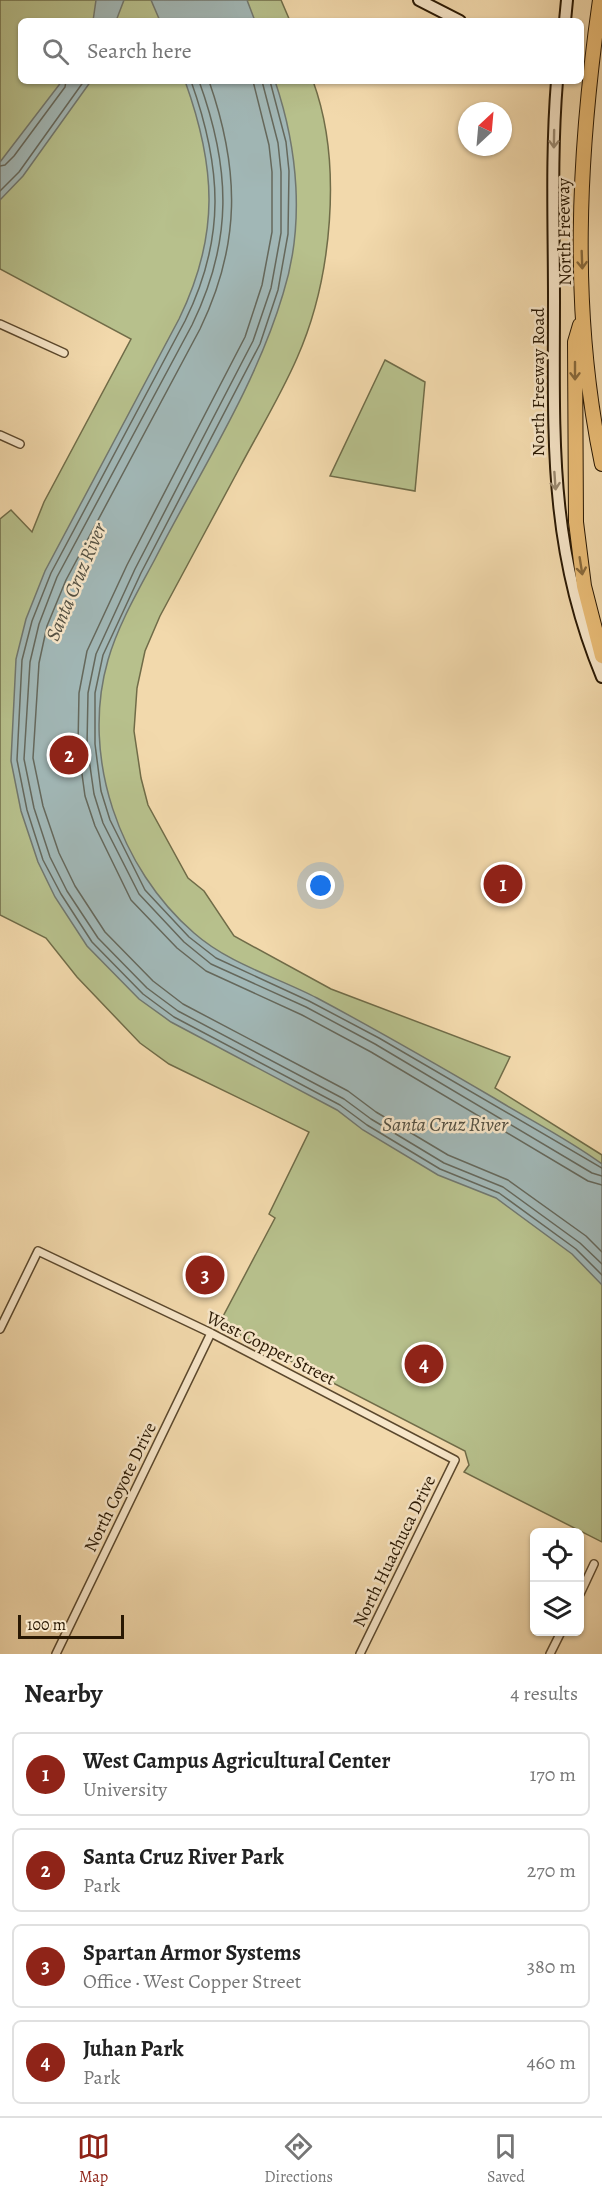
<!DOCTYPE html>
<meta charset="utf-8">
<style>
body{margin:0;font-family:Alegreya,serif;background:#f6f6f6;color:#222}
.controls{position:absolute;right:18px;bottom:18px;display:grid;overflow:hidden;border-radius:9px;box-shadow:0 2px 4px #0004}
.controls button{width:54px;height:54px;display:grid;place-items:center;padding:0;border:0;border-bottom:2px solid #e0e0e0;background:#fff;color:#222;font:30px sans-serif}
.compass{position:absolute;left:458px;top:102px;width:54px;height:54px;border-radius:50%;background:#fff;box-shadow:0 2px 4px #0004;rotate:26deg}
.scale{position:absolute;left:18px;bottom:15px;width:106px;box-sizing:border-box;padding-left:6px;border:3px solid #291803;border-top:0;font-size:16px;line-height:21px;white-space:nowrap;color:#291803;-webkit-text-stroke:4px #f7e6c9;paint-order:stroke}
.you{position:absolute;left:321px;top:886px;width:21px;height:21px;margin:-15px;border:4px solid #fff;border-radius:50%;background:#1a73e8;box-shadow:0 0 0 9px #1a73e833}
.badge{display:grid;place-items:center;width:39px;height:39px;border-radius:50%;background:#8f2418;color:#fff;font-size:20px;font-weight:700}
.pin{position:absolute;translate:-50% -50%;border:3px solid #fff;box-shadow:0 2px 6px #0006}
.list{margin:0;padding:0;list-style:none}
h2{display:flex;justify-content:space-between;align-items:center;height:78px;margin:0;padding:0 24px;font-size:26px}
h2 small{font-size:20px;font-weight:400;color:#767676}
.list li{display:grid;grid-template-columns:39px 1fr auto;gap:18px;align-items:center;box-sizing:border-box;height:84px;margin:0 12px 12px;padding:0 12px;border:2px solid #e0e0e0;border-radius:9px}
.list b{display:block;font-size:22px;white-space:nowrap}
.list p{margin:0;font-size:20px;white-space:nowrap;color:#767676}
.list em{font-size:20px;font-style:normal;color:#767676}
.icon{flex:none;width:33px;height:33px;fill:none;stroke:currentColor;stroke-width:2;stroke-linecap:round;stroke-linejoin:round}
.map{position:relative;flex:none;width:602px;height:1654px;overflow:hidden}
.search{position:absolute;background:#fff;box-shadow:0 2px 4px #0004;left:18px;right:18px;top:18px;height:66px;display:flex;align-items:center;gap:15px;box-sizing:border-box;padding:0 21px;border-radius:9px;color:#767676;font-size:22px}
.sheet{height:462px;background:#fff}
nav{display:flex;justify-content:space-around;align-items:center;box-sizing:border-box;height:84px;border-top:2px solid #e0e0e0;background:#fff;font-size:16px;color:#767676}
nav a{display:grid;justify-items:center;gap:3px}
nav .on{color:#8f2418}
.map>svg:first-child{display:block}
.green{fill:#b7c08c;stroke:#706c48;stroke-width:1.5}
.water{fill:#a1b7b6;stroke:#71776e;stroke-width:1.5}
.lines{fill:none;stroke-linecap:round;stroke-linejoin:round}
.shore{stroke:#65685c;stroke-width:1.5}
.street-casing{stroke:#5b482d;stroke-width:10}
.secondary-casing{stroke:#291803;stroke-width:14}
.highway-casing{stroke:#291803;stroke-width:16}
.street{stroke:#f7e6c9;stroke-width:7}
.secondary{stroke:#f7e6c9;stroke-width:10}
.highway{stroke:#e9bc76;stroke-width:14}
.oneway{stroke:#9a8970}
.oneway2{stroke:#896a3c}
.labels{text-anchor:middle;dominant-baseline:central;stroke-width:5;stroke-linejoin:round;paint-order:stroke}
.street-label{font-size:18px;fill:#291803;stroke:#f7e6c9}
.water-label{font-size:20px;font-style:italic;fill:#535042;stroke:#f7e6c9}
</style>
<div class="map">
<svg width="602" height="1654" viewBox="0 0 602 1654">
<rect width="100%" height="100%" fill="#f2d9ac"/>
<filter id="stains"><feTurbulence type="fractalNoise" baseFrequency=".00333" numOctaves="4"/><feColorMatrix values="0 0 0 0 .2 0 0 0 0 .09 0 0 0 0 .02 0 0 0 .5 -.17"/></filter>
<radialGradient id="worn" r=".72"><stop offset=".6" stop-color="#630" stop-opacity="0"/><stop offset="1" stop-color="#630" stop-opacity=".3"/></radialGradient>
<path class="green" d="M0 0H281L290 21H21V81H313C343 163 332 279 297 358 281 395 259 431 240 467 213 517 187 566 160 616L145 651 137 688 134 731 141 778 148 805 188 878 204 891 234 936 331 989 510 1057 495 1088 602 1155V1542L464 1472 469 1465 465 1451 219 1324 275 1218 269 1214 309 1132 169 1064 140 1043 77 977 46 938 0 915V519L11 510 32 532 44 502 131 339 0 269Z
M385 360 425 382 415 491 330 476Z"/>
<path class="water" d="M96 0H124L116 21H93Z
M151 0H247L255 21H160Z
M62 81H91L23 176 0 200V162Z
M185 81H275C298 149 305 225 283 294 255 388 199 473 155 559 138 591 118 625 108 660 80 757 120 869 194 933 229 964 277 977 317 998 377 1030 436 1064 494 1098 530 1120 568 1139 602 1164V1285L572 1254 496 1198 438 1175 363 1130 337 1110 171 1022 139 999 87 946 55 897 38 862 21 811 11 761 16 659 26 619 45 571 179 319C220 235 216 167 185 81Z"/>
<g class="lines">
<path class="shore" d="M191 81C222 168 226 238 185 321L51 573 32 621 22 660 17 760 27 810 43 860 61 894 92 942 143 994 174 1017 340 1105 367 1125 440 1169 499 1193 576 1249 602 1275
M199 81C231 169 233 241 192 325L57 577 39 624 30 662 24 759 34 808 50 857 67 891 98 938 147 988 178 1011 344 1099 371 1119 444 1163 503 1187 580 1243 602 1264
M209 81C240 170 241 244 200 329L66 580 47 626 39 663 33 758 43 806 59 853 75 886 105 932 153 981 183 1004 348 1091 376 1112 448 1155 508 1180 586 1236 602 1252
M253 81 269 145 272 172V232L262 285 245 337 127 565 87 651 79 693 78 745 85 796 95 826 131 900 177 948 206 971 302 1015 371 1052 588 1181 602 1185
M262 81 278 143 281 172V233L271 288 253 341 135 569 96 654 88 693 87 745 94 794 103 823 139 894 184 942 211 964 306 1007 375 1044 592 1173 602 1176
M270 81 286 142 289 171 288 234 278 290 260 344 141 573 103 655 95 693V744L101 791 110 820 145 890 189 937 216 958 309 1001 379 1038 602 1168
M0 166 5 165 14 156 65 87 66 81
M0 191 19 172 84 81"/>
<defs>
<path id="street" d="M0 324 64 353
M0 435 20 444
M0 1329 38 1251 211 1333 455 1460 360 1654
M580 1594 594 1564
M56 1654 211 1333
M550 1654 561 1632"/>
<path id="secondary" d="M419 0 460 21
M565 21 567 0
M557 81C551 154 554 227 554 300 554 436 548 547 602 677"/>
<path id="highway" d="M600 0C578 154 570 311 602 464
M580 325 575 342 576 522 584 586 602 656"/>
</defs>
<use href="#street" class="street-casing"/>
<use href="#secondary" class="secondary-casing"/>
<use href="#highway" class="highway-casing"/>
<use href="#street" class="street"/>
<use href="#secondary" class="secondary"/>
<use href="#highway" class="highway"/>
</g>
<defs><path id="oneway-shaft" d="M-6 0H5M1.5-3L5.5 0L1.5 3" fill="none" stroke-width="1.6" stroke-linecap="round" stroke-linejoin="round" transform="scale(1.5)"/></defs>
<g class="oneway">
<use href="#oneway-shaft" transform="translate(554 139) rotate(91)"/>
<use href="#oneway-shaft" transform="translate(555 481) rotate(86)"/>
</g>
<g class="oneway2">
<use href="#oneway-shaft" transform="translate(582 260) rotate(88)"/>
<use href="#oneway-shaft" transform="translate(575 371) rotate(90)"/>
<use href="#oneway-shaft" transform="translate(581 566) rotate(81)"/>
</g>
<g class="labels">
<g class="street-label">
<text transform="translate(564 232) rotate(-91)">North Freeway</text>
<text transform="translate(538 382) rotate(-90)">North Freeway Road</text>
<text transform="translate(271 1348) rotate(27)">West Copper Street</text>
<text transform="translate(120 1487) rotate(-64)">North Coyote Drive</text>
<text transform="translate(394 1551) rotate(-64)">North Huachuca Drive</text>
</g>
<g class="water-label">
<text transform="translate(76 582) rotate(-67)">Santa Cruz River</text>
<text x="445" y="1124">Santa Cruz River</text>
</g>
</g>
<rect width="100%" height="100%" filter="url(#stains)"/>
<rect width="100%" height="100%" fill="url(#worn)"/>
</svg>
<div class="controls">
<button><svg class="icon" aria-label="locate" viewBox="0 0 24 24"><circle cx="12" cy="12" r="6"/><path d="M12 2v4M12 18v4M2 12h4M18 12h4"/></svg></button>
<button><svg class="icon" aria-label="layers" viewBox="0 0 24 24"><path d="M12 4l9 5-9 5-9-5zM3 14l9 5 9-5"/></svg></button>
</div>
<svg class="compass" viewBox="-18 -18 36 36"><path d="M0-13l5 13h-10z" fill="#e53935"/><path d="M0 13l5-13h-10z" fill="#767676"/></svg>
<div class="scale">100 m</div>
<div class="you"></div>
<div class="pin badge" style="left:503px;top:884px">1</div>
<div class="pin badge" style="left:69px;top:755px">2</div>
<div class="pin badge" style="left:205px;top:1275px">3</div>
<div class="pin badge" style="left:424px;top:1364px">4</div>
<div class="search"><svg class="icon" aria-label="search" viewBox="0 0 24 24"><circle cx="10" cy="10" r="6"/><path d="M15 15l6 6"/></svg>Search here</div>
</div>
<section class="sheet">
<h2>Nearby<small>4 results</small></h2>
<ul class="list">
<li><span class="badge">1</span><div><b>West Campus Agricultural Center</b><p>University</p></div><em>170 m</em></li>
<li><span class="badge">2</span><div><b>Santa Cruz River Park</b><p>Park</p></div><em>270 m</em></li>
<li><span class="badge">3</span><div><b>Spartan Armor Systems</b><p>Office · West Copper Street</p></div><em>380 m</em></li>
<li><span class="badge">4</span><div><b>Juhan Park</b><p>Park</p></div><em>460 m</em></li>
</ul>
</section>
<nav>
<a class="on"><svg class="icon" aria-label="map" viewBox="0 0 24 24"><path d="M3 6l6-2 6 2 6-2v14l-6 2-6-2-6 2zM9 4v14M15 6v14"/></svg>Map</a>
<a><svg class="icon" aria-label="directions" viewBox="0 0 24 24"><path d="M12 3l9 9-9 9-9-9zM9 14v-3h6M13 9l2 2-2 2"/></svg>Directions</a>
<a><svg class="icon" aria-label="saved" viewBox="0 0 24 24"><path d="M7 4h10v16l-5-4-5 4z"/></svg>Saved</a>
</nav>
